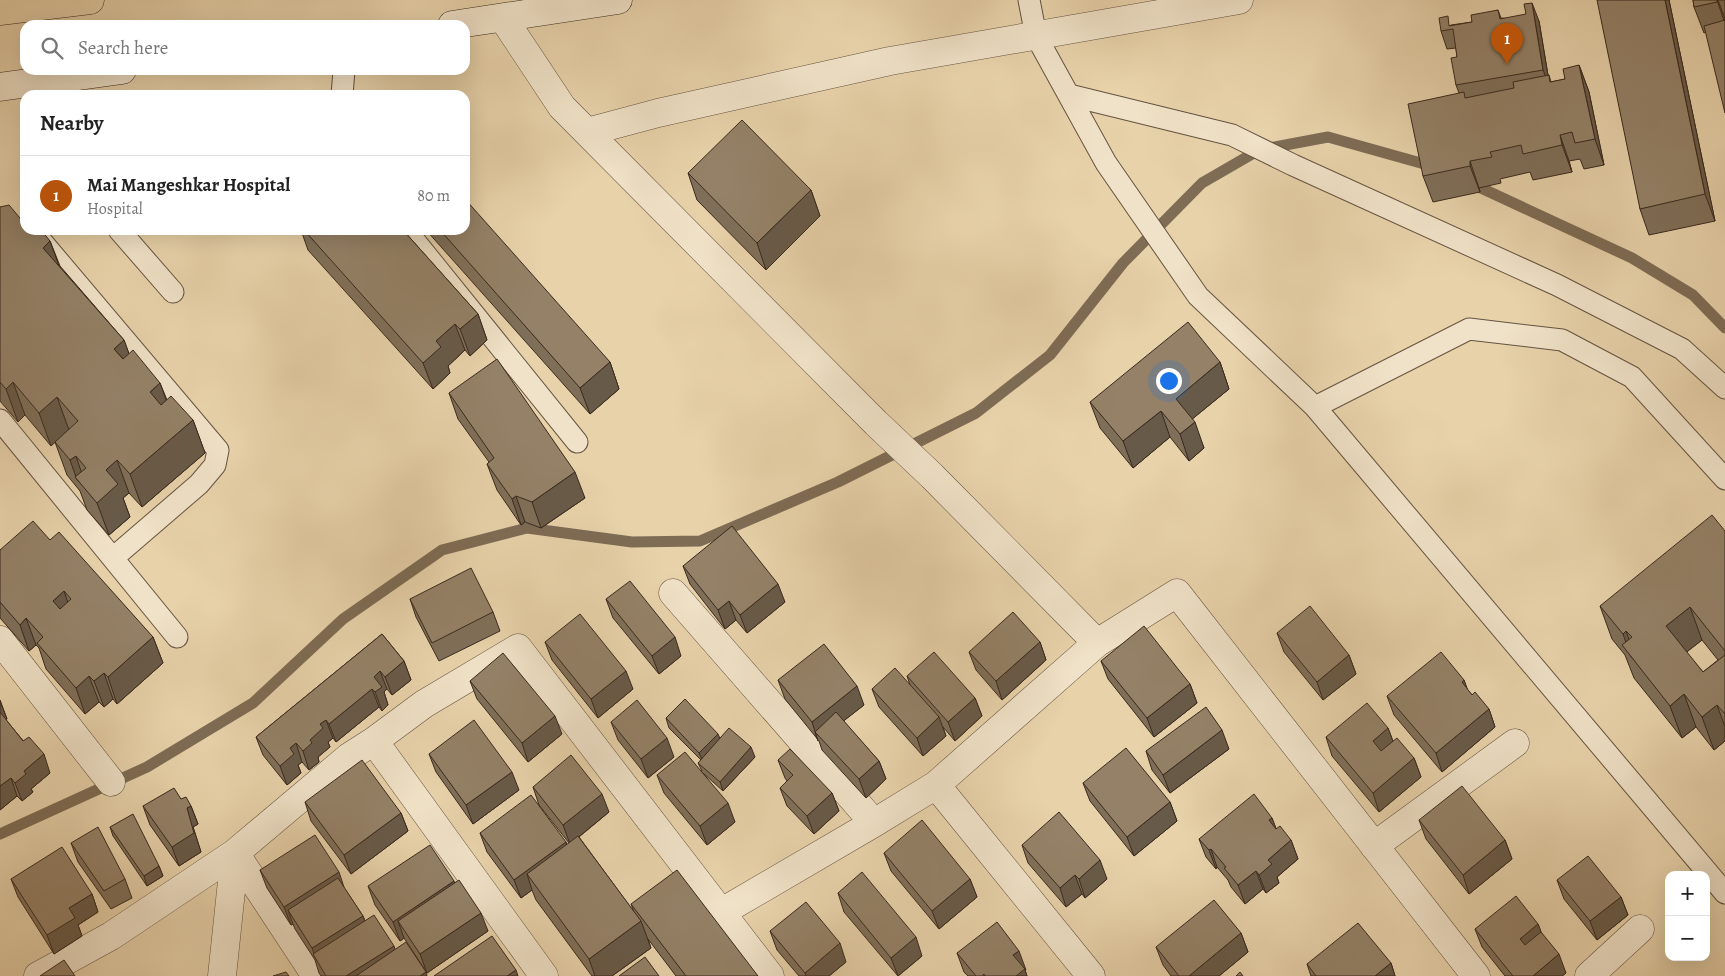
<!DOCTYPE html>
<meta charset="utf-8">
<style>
body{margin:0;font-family:Alegreya,serif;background:#f2f2f2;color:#222}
.controls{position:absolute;right:15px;bottom:15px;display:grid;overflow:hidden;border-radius:10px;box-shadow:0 5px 20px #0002}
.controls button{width:45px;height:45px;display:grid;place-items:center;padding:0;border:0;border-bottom:1px solid #e0e0e0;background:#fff;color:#222;font:25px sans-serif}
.you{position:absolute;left:1168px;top:380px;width:18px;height:18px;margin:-12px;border:4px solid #fff;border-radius:50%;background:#1a73e8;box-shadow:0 0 0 8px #1a73e833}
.badge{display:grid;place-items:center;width:32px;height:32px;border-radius:50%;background:#b45309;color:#fff;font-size:16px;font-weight:700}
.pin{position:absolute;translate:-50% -41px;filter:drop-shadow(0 1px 2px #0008)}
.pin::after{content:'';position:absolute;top:26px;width:18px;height:15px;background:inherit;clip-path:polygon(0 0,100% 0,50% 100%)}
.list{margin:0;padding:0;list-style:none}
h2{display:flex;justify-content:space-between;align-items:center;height:65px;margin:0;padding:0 20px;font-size:21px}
h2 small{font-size:16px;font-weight:400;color:#767676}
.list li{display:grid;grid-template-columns:32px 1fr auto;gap:15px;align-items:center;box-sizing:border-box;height:80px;padding:0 20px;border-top:1px solid #e0e0e0}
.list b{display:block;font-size:19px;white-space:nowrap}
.list p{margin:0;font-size:16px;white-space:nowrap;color:#767676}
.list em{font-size:16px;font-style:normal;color:#767676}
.icon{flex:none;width:28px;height:28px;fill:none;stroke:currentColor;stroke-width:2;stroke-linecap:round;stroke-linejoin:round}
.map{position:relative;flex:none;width:1725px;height:976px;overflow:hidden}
.search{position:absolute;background:#fff;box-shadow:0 5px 20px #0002;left:20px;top:20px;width:450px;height:55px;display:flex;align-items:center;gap:12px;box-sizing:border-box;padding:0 18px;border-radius:15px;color:#767676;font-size:19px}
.panel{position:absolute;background:#fff;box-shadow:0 5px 20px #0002;left:20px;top:90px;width:450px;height:145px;border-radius:15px}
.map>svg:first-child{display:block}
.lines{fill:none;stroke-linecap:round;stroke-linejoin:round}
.stream{stroke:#7e6c55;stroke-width:11}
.lane-casing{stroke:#655341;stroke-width:23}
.street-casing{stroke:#655341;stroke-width:29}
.secondary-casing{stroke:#39291e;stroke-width:29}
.highway-casing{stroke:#39291e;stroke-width:29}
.lane{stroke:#f0e2c8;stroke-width:21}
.street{stroke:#f0e2c8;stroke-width:28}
.secondary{stroke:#f0e2c8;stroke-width:28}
.highway{stroke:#e8d2aa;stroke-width:28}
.wall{fill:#7f6f59;stroke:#39291e;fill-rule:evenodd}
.shaded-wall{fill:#685a48;stroke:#39291e}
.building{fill:#948167;stroke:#39291e;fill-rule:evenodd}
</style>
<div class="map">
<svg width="1725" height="976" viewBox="0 0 1725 976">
<rect width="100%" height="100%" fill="#e8d2aa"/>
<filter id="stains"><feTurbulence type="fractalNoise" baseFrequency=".004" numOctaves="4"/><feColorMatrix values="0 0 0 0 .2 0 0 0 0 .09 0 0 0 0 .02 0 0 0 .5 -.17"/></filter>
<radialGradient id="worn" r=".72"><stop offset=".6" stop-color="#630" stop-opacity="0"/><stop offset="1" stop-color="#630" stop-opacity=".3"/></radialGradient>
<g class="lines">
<path class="stream" d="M1468 182 1632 258 1693 295 1725 328
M0 834 147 767 253 703 343 619 442 550 527 528 632 542 700 541 838 482 976 413 1050 355 1123 263 1202 183 1259 150 1328 137 1435 167"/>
<defs>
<path id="lane" d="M1029 0 1036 36 1106 163 1198 296 1315 407 1725 893
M342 95 344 70
M1069 95 1232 135 1293 165 1557 285 1682 349 1725 388
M32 230 218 450 215 465 199 484 113 558
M119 230 173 292
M406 230 577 442
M1315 407 1469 329 1562 340 1632 377 1725 479
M0 420 177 637"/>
<path id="street" d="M503 18 562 107 876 423 932 476 1097 643
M587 132 658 113 890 61 1239 0
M673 593 874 823
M0 640 111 782
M374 741 544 976
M936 785 1091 976
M1374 846 1515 743
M235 853 316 976
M720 913 874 823 936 785 1097 643 1177 593 1476 976
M38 976 111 936 235 853 349 757 374 741 424 704 518 648 770 976
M222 976 235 853
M1589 976 1640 929"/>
<path id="secondary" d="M452 25 618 0
M0 87 122 70"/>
<path id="highway" d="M0 11 90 0"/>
</defs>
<use href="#lane" class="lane-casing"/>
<use href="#street" class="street-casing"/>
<use href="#secondary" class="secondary-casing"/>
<use href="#highway" class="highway-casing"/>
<use href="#lane" class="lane"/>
<use href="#street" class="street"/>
<use href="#secondary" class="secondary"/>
<use href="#highway" class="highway"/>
</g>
<path class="wall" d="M1669 0 1715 221 1649 235 1640 209Z
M1693 0H1725V21L1704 33 1694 7Z
M1498 10 1501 18 1539 21 1548 75H1549L1551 82 1565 79 1579 65 1589 92 1604 165 1584 169 1580 159 1569 161 1572 172 1533 180 1530 172 1500 179 1501 183 1479 188 1480 192 1433 202 1423 176 1459 93 1456 85 1457 57 1456 48 1447 49 1441 31 1451 25 1472 22Z
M688 173 811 190 820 216 766 270 697 200Z
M0 207 50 241 60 266 124 340 129 354 160 383 167 400 193 420 205 453 142 507 129 493 123 498 130 517 109 535 87 510 80 491 67 475 55 442 51 446 25 415 18 422 0 401Z
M301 230H403L478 314 487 340 470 356 465 350 448 366 450 373 433 389 308 250Z
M426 230H465L610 362 619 389 590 414Z
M1220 362 1229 389 1192 419 1204 448 1189 461 1170 437 1133 468 1100 428 1090 402Z
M449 393 585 498 541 528 525 522 521 525 497 490 487 464 489 462 458 419Z
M1725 531V741L1714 750 1696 727 1682 738 1634 678 1625 655 1612 639 1600 606ZM1702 640 1718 660 1703 672 1686 652Z
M50 540 153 637 163 663 117 704 113 699 104 707 99 702 85 714 46 669 39 648 36 645 29 651 0 618V550Z
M683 566 785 602 747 633 736 620 725 629 690 584Z
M410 599 493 612 500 631 439 661 416 617Z
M606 599 681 656 659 674 613 618Z
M1277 633 1349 655 1356 674 1323 700 1284 652Z
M382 634 404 661 411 680 392 695 387 689 384 692 388 705 382 711 379 707 336 742 333 738 328 742 330 747 318 757 319 762 309 770 302 762 298 765 301 773 287 785 263 755 256 737Z
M545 642 633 689 598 718 552 660Z
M1040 642 1046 660 1002 700 976 670 969 652Z
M1101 661 1190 684 1197 703 1154 737 1108 679Z
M907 676 975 698 982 716 955 741 943 727 946 736 923 756 879 707 872 689 910 685Z
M778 680 864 705 843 721 879 761 886 779 866 798 822 750 819 741 785 699Z
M1464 680 1467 689 1472 695 1489 709 1495 727 1442 772 1394 715 1387 696Z
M470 681 562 734 528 762 477 699Z
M0 700 7 719 6 720 50 773 31 789 33 792 22 801 17 796 0 810Z
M666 718 720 738 755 757 723 791 703 773 735 822 707 845 664 793 657 775 702 771 698 763 701 760 669 728Z
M611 722 674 757 648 778 618 740Z
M1388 728 1393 741 1414 758 1421 777 1379 812 1332 756 1326 737Z
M1229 749 1170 793 1152 770 1146 751Z
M429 754 519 790 473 824 436 772Z
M778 760 832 793 839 811 814 834 787 806 780 788 787 781 785 778Z
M1083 783 1170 802 1177 821 1134 856 1090 801Z
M533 787 609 812 579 837 634 912 631 904 758 976H676L648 939 651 948 612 976H592L536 900 532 890 521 898 487 852 480 833 566 842 567 845 569 843 539 805Z
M305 802 401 813 408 831 351 874 311 821Z
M143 806H191L198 824 193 827 201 852 179 866 150 825Z
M1272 818 1276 829 1291 840 1298 859 1277 877 1279 883 1266 893 1263 889 1245 904 1231 887 1228 880 1217 867 1216 869 1206 857 1199 839Z
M1419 820 1505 840 1512 859 1469 894 1426 839Z
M110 827 159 866 163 876 147 886 113 836Z
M71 843 125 879 132 898 111 909 78 862Z
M1022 845 1107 879 1085 898 1082 894 1066 907 1028 863Z
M884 853 970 879 977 897 939 929 891 871Z
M260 870 345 889 363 916 365 921 395 950 427 976H321L319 973 315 960 295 929 293 924 291 925 267 888Z
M11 879 92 894 98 912 78 925 82 936 54 954 18 897Z
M1557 880 1621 897 1628 915 1597 940 1564 899Z
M455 883 488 931 427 973 404 938 400 941 375 905 368 886Z
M838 893 922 956 898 976 844 912Z
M1538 924 1541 932 1566 973 1562 976H1505L1482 947 1475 929Z
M770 931 846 962 829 976H799L777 950Z
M1241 933 1248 952 1219 976H1171L1163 965 1156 947Z
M957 953 1026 970H1025L1027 976H968L964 972Z
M1391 963 1395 976H1311L1307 964Z"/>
<path class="shaded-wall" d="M1665 0H1669L1715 221 1705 194Z
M1717 0H1718L1725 19V24Z
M1532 3 1539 21 1550 88 1543 70Z
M1579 65 1589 92 1604 165 1595 139Z
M1560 135 1569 161 1572 172 1562 145Z
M1470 161 1479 188 1480 192 1470 166Z
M811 190 820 216 766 270 757 243Z
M50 241 62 274 43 248Z
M478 314 487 340 470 356 460 329Z
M455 324 465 350 448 366 450 373 433 389 423 363 436 341Z
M124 340 136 373 114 349Z
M610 362 619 389 590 414 580 388Z
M1220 362 1229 389 1185 425 1176 399Z
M13 382 25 415 18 422 6 389Z
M160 383 172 416 162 425 150 392Z
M57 397 69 430 51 446 39 413Z
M1161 411 1170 437 1133 468 1123 441Z
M193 420 205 453 142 507 130 474Z
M1195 422 1204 448 1189 461 1180 434Z
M76 456 87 489 77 480 70 460Z
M117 460 129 493 123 498 130 517 109 535 97 503 106 470Z
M575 472 585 498 541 528 532 502Z
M516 496 525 522 521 525 512 499Z
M778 584 785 602 747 633 740 615Z
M64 591 73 618 63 627 53 601Z
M729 601 736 620 725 629 718 610Z
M1690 607 1702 640 1678 659 1666 626Z
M26 618 36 645 29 651 20 625Z
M1626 631 1638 664 1631 657 1623 634Z
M153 637 163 663 117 704 108 677Z
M675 637 681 656 659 674 652 656Z
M1040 642 1046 660 1002 700 996 681Z
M1349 655 1356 674 1323 700 1317 682Z
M404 661 411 680 392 695 385 677Z
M380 671 387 689 384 692 388 705 382 711 375 692 374 677Z
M626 671 633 689 598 718 591 699Z
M104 673 113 699 104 707 94 681Z
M89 676 99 702 85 714 76 688Z
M1464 680 1471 699 1462 682Z
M1190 684 1197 703 1154 737 1147 718Z
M857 686 864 705 822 738 815 732 818 741 812 722Z
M372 689 379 707 336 742 329 724Z
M1684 694 1696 727 1682 738 1670 706Z
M975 698 982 716 955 741 948 722Z
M0 701 7 719 2 724 0 720Z
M1717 705 1725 727V741L1714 750 1702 717Z
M1489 709 1495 727 1442 772 1436 753Z
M555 716 562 734 528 762 522 743Z
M939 717 946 736 923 756 917 738Z
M326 720 333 738 328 742 330 747 318 757 319 762 309 770 303 751 320 724Z
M1388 728 1395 747 1380 759 1373 741Z
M1222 730 1229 749 1170 793 1163 775Z
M718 734 722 743 703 762 699 753Z
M667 738 674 757 648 778 641 759Z
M296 743 302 762 298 765 301 773 287 785 280 766 290 748Z
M751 747 755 757 723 791 720 782Z
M44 754 50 773 31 789 33 792 22 801 15 783 24 771Z
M1414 758 1421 777 1379 812 1373 793Z
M879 761 886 779 866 798 859 779Z
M512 772 519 790 473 824 466 805Z
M11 778 17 796 0 810V786Z
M832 793 839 811 814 834 807 816Z
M602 794 609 812 570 844 563 825Z
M1170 802 1177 821 1134 856 1127 837Z
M728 803 735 822 707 845 700 826Z
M191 806 198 824 193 827 201 852 179 866 172 847 187 808Z
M401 813 408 831 351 874 344 855Z
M1272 818 1279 836 1269 820Z
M1291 840 1298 859 1277 877 1279 883 1266 893 1259 875 1268 860Z
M1505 840 1512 859 1469 894 1463 875Z
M566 842 572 861 527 874 532 890 521 898 514 880Z
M1211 849 1217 867 1216 869 1209 850Z
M1100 860 1107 879 1085 898 1079 879Z
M159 866 163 876 147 886 144 876Z
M1256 871 1263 889 1245 904 1238 885Z
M339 872 345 890 288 910 293 924 291 925 284 907Z
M1075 875 1082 894 1066 907 1060 888Z
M970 879 977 897 939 929 932 911Z
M454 881 461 899 398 921 404 938 400 941 393 922Z
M92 894 98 912 78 925 82 936 54 954 47 935 69 908Z
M1621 897 1628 915 1597 940 1590 921Z
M481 913 488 931 427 973 420 954Z
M363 916 370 935 317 961 312 948Z
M641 921 651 948 612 976H595L589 959Z
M1538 924 1545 942 1526 957 1520 939Z
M1241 933 1248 952 1219 976H1189Z
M916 937 922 956 898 976 891 958Z
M840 943 846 962 829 976H806L805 973Z
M394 946 400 964 382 976H346Z
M1019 951 1026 970H1025L1027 976H1016L1013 955Z
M1559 954 1566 973 1562 976H1533Z
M1391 963 1395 976H1375Z
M516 970 518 976H507Z
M426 972 427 976H420Z"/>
<path class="building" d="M1597 0H1665L1705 194 1640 209Z
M1693 0H1717V2L1694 7Z
M1532 3 1543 70 1456 85 1451 58 1457 57 1453 29 1441 31 1439 18 1448 16 1449 26 1472 22 1471 15 1498 10 1500 19 1526 14 1524 4Z
M1725 20V113L1704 26Z
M1579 65 1595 139 1575 143 1572 132 1560 135 1562 145 1523 154 1521 145 1490 152 1492 157 1470 161V166L1423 176 1408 104 1464 92 1465 98 1514 88 1513 82 1549 75 1550 82 1565 79 1563 69Z
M742 120 811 190 757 243 688 173Z
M465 199 610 362 580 388 440 230H465Z
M9 205 25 224V230H41L50 241 43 248 124 340 114 349 123 359 133 350 160 383 150 392 161 405 171 396 193 420 130 474 117 460 106 470 118 484 97 503 75 477 86 468 76 456 70 460 55 442 78 421 57 397 39 413 13 382 6 389 0 382V207Z
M304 230H403L478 314 460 329 455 324 436 341 441 347 423 363Z
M1188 322 1220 362 1176 399 1195 422 1180 434 1161 411 1123 441 1090 402Z
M497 359 575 472 532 502 516 496 512 499 487 464 494 458 449 393Z
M1712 515 1725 531V651L1690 607 1666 626 1703 672 1725 655V714L1717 705 1702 717 1684 694 1670 706 1622 645 1632 637 1626 631 1623 634 1600 606Z
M33 521 50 540 59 532 153 637 108 677 104 673 94 681 89 676 76 688 37 643 43 637 26 618 20 625 0 602V550ZM64 591 71 599 60 609 53 601Z
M732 526 778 584 740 615 729 601 718 610 683 566Z
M471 568 493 612 432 643 410 599Z
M630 581 675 637 652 656 606 599Z
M1310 606 1349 655 1317 682 1277 633Z
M1013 612 1040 642 996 681 969 652Z
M580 614 626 671 591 699 545 642Z
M1144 626 1190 684 1147 718 1101 661Z
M382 634 404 661 385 677 380 671 374 677 382 687 375 692 372 689 329 724 326 720 320 724 323 728 310 740 312 743 303 751 296 743 290 748 294 754 280 766 256 737Z
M824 644 857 686 812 722 778 680Z
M934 652 975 698 948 722 907 676Z
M1441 652 1464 680 1462 682 1472 695 1475 692 1489 709 1436 753 1387 696Z
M503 653 555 716 522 743 470 681Z
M895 668 939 717 917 738 872 689Z
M685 699 718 734 699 753 666 718Z
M637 700 667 738 641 759 611 722Z
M1367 703 1388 728 1373 741 1381 751 1397 738 1414 758 1373 793 1326 737Z
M1206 707 1222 730 1163 775 1146 751Z
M0 712 23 741 29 737 44 754 24 771 26 774 15 783 11 778 0 786Z
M836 712 879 761 859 779 815 732Z
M474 720 512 772 466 805 429 754Z
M729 728 751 747 720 782 698 763Z
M1126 748 1170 802 1127 837 1083 783Z
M790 749 832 793 807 816 780 788 793 775 778 760Z
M685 752 728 803 700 826 657 775Z
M571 755 602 794 563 825 533 787Z
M362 760 401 813 344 855 305 802Z
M1462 786 1505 840 1463 875 1419 820Z
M174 788 181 799 186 797 191 806 187 808 194 833 172 847 143 806Z
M1254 794 1272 818 1269 820 1276 829 1280 826 1291 840 1268 860 1272 864 1259 875 1256 871 1238 885 1224 868 1226 867 1211 849 1209 850 1199 839Z
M531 795 566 842 514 880 480 833Z
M1059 812 1100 860 1079 879 1075 875 1060 888 1022 845Z
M133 814 159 866 144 876 110 827Z
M922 820 970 879 932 911 884 853Z
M98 827 125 879 104 891 71 843Z
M315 835 339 872 284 907 260 870Z
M578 836 641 921 589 959 527 874Z
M430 845 454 881 393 922 368 886Z
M62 847 92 894 69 908 75 918 47 935 11 879Z
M1588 856 1621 897 1590 921 1557 880Z
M677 870 758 976H686L631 904Z
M862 872 916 937 891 958 838 893Z
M338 878 363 916 312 948 288 910Z
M459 880 481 913 420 954 398 921Z
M1516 896 1538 924 1520 939 1525 945 1541 932 1559 954 1533 976H1513L1475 929Z
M1214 900 1241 933 1189 976H1179L1156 947Z
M806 902 840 943 805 973 770 931Z
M374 915 394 946 346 976H326L313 954Z
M997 922 1019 951 1013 955 1025 969 1016 976H985L984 974 982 976H976L957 953Z
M1358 923 1391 963 1375 976H1316L1307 964Z
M492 936 516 970 507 976H434Z
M406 942 426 972 420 976H356Z
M645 957 659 976H619Z
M64 960 75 976H40Z
M286 972 289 976H273Z
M1240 972 1243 976H1236Z"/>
<rect width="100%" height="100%" filter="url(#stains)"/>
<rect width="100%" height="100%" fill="url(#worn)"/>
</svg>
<div class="controls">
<button>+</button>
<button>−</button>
</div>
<div class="you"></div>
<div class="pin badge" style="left:1507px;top:64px">1</div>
<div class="search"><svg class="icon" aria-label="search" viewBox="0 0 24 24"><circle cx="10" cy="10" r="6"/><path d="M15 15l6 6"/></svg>Search here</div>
<section class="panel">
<h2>Nearby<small></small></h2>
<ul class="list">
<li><span class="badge">1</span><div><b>Mai Mangeshkar Hospital</b><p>Hospital</p></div><em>80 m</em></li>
</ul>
</section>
</div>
